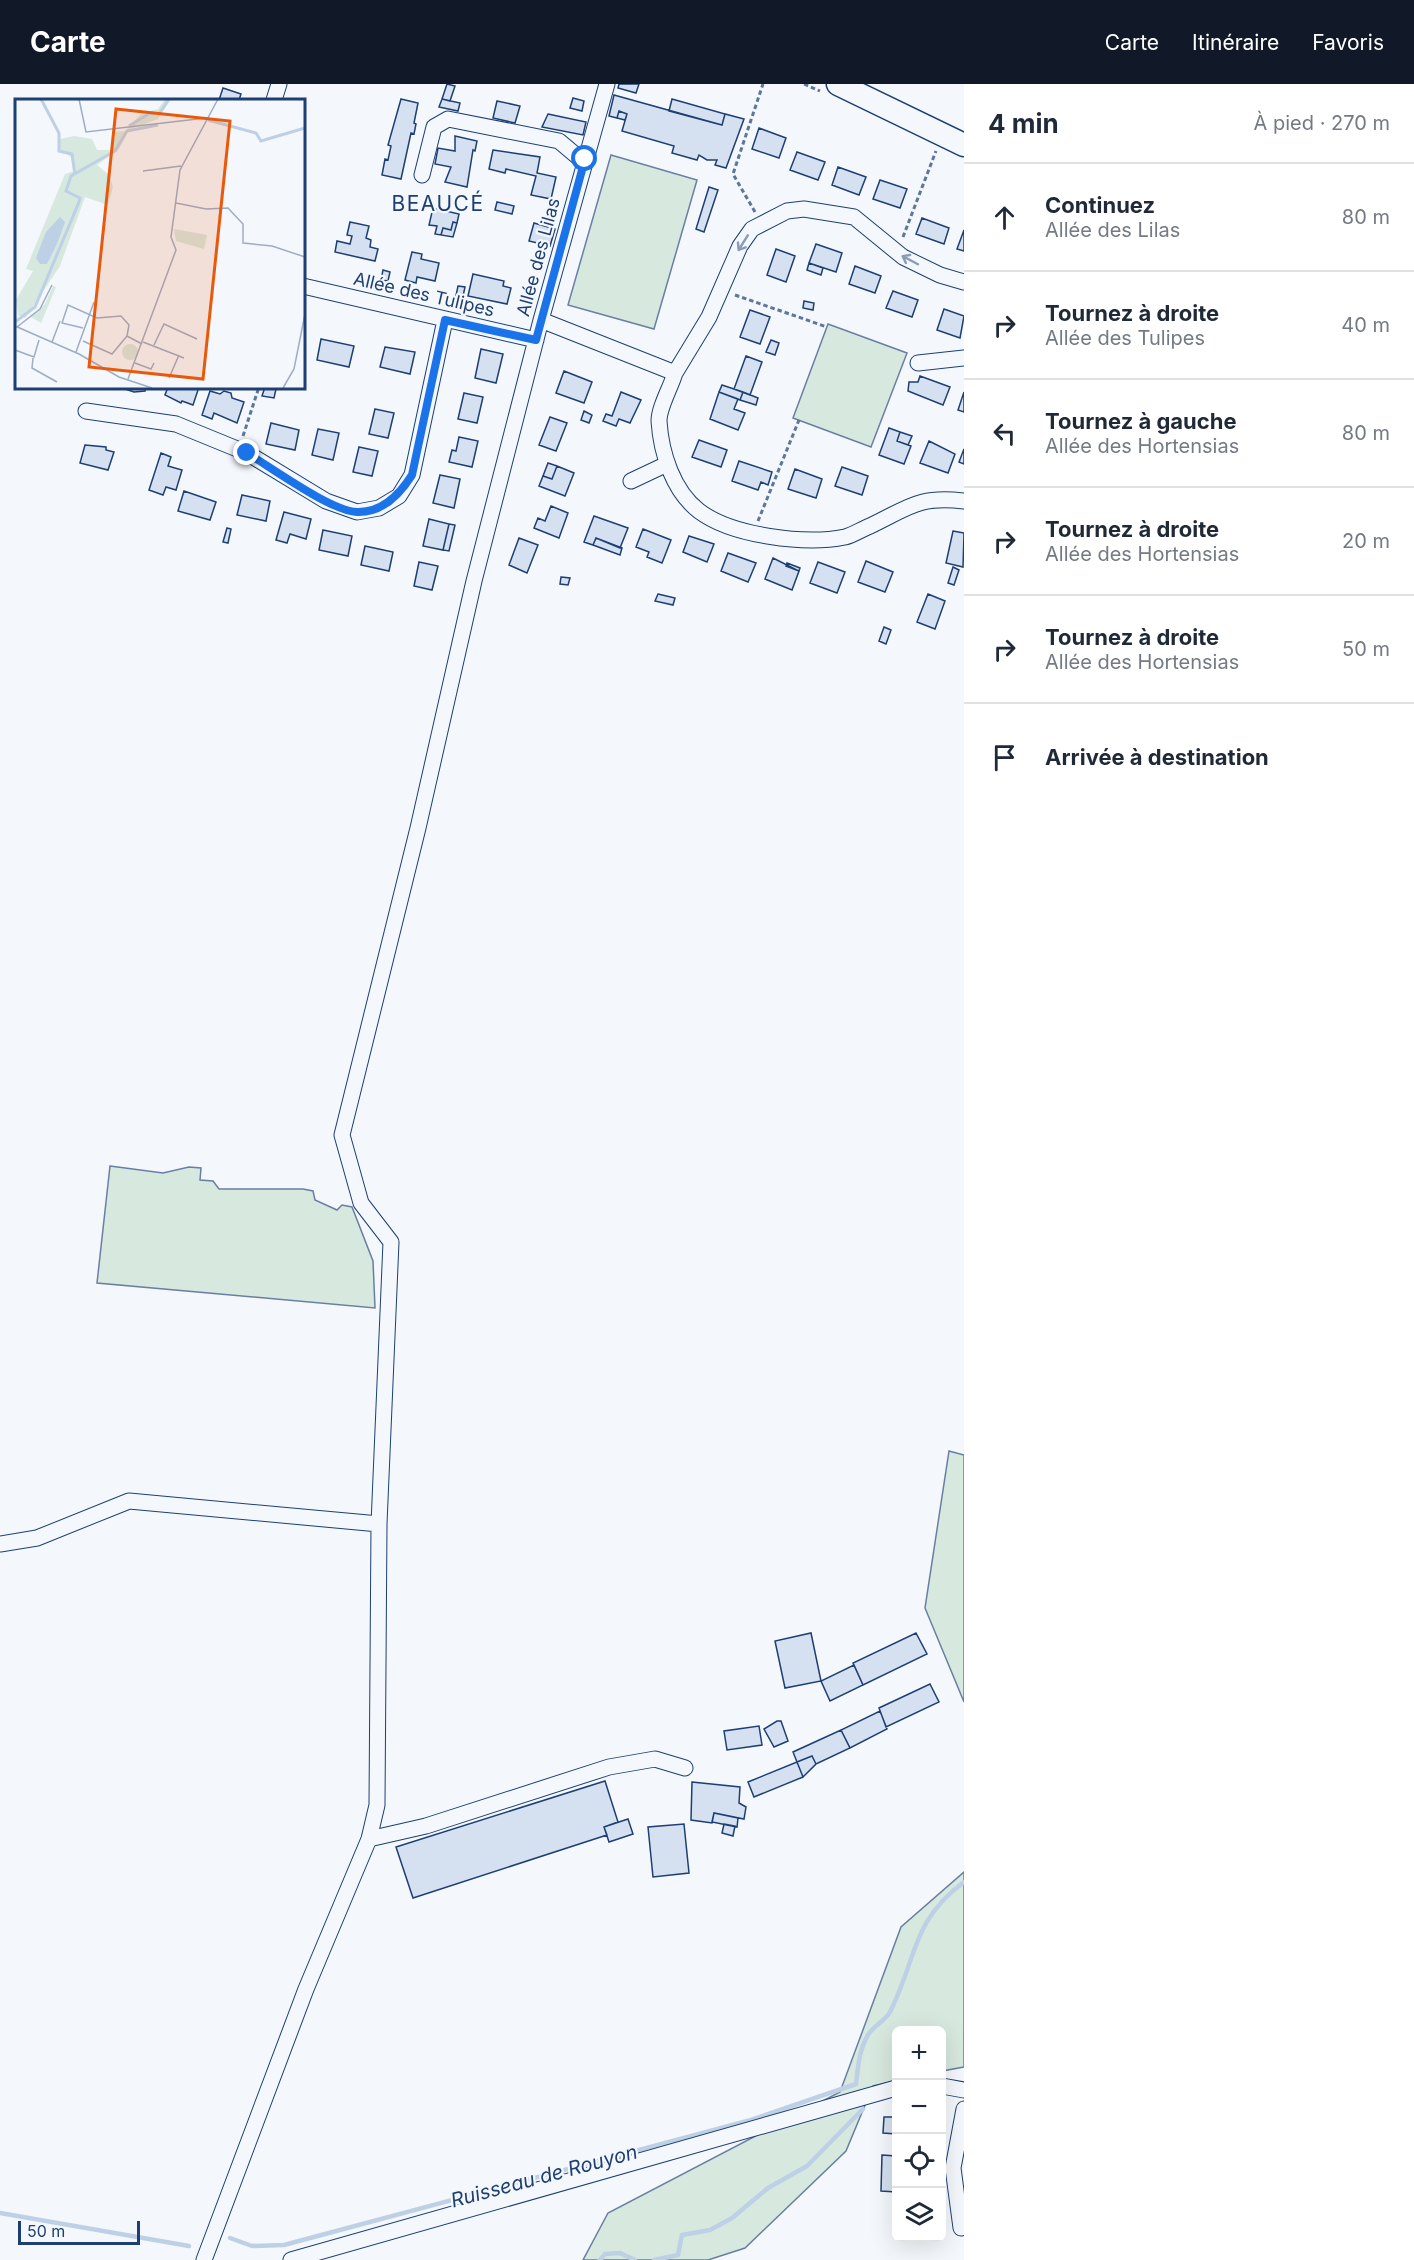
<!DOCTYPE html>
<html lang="fr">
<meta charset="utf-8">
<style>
body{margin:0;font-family:Inter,sans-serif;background:#f6f6f7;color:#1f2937}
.controls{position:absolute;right:18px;bottom:18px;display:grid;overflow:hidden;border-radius:9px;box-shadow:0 6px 24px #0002}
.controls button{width:54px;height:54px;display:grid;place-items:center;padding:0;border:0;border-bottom:2px solid #e0e1e3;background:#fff;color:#1f2937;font:30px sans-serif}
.scale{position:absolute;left:18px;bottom:15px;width:122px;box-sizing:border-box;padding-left:6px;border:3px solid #1d3f73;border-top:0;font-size:16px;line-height:21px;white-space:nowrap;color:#1d3f73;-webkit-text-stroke:4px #f4f7fb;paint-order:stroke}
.stop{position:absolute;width:18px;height:18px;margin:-14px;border:4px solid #1a73e8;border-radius:50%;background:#fff}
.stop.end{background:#1a73e8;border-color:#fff;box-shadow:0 2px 6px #0008}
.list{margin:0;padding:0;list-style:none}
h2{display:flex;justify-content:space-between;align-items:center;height:78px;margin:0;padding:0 24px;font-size:26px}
h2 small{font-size:20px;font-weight:400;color:#747a83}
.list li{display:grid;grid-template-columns:39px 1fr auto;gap:18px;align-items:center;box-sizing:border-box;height:108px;padding:0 24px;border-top:2px solid #e0e1e3}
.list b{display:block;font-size:22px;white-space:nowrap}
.list p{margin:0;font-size:20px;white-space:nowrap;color:#747a83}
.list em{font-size:20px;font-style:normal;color:#747a83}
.icon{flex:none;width:33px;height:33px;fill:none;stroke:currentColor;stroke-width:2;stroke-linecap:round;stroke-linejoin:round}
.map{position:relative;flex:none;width:964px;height:2176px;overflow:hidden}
header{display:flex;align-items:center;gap:36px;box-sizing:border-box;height:84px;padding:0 30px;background:#111827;color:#fff}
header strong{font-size:28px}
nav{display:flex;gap:33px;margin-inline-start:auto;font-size:21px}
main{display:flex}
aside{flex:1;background:#fff}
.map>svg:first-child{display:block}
.green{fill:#d7e8df;stroke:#687fa3;stroke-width:1.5}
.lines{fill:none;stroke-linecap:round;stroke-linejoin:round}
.stream{stroke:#bed0e5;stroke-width:4.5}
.building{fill:#d5e0f0;stroke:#1d3f73;stroke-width:1.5}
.minor-casing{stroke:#1d3f73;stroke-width:17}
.primary-casing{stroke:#1d3f73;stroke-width:25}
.path{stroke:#5e769c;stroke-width:3;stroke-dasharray:4.5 3;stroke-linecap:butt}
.minor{stroke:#f4f7fb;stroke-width:15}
.primary{stroke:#f4f7fb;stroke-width:22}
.oneway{stroke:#889bb7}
.route{stroke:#1a73e8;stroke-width:8}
.labels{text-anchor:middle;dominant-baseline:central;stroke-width:4.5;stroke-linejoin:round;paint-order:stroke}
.street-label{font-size:18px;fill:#1d3f73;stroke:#f4f7fb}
.water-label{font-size:20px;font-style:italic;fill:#1d3f73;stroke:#f4f7fb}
.quarter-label{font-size:21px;letter-spacing:1.5px;fill:#1d3f73;stroke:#f4f7fb}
.inset-river{fill:none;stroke:#bed0e5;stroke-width:3}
.inset-road{fill:none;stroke:#9eadc5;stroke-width:1.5}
.view{fill:#e8590c;fill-opacity:0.15;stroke:#e8590c;stroke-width:3}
.inset-edge{fill:none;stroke:#1d3f73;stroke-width:3}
</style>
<header>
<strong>Carte</strong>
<nav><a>Carte</a><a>Itinéraire</a><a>Favoris</a></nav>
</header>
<main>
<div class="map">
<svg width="964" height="2176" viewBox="0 0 964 2176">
<rect width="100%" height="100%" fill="#f4f7fb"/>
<path class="green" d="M611 71 697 96 654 245 568 221Z
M828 240 907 269 871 363 793 334Z
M110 1082 163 1089 189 1083 201 1084 200 1096 213 1097 219 1105H303L313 1107 315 1116 337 1126 342 1121 352 1123 373 1177 375 1224 97 1199Z
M949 1367 964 1371V1618L925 1524Z
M964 1788V1983L942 1987V1946H896V1997L873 2002 846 2067 745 2164 708 2176H583L608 2129 840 2008 901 1843Z"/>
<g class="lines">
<path class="stream" d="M0 2129 189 2162
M230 2154 252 2162 284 2161 751 2036 856 2000C858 1983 859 1966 868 1951 873 1942 885 1937 890 1928 917 1875 911 1837 964 1798
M600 2176 605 2170 620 2169 635 2176
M654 2176 678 2171 682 2151 710 2146 732 2134 768 2104 807 2082 863 2025"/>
</g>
<path class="building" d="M447 0 455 2 450 17 442 15Z
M619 0H639L636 9 618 4Z
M223 4 241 10 239 16H219Z
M614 11 722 41 725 30 744 35 726 84 715 81 717 76H707L699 71 697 76 672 69 674 62 622 47 627 30 619 27 617 34 609 32Z
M573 14 584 17 582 27 570 24Z
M401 15 418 19 414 39 416 40 414 50 411 49 401 95 382 91 385 75 388 76 391 62 388 61Z
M442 15 460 19 458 27 439 23Z
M672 15 725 30 722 41 669 27Z
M497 17 520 22 515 39 493 34Z
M619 27 627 30 625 36 617 34Z
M548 30 586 38 583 51 542 43Z
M759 44 786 54 779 74 752 65Z
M455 52 477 57 475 67 473 66 467 103 445 98 451 83 435 80 438 64 455 67Z
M493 66 540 73 537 89 556 93 551 115 531 111 536 92 506 85 505 89 489 85Z
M797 68 825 78 818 96 790 86Z
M838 83 866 93 859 111 832 101Z
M880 96 907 105 900 124 873 115Z
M709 103 718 106 704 148 696 145Z
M497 118 514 122 512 130 495 126Z
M433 124 459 130 457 139 453 138 451 146 443 144 441 151 435 150 437 142 429 141Z
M922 134 949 144 944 160 916 150Z
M350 138 369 142 366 154 371 156 370 163 378 165 375 177 335 168 337 157 350 160 352 152 347 151Z
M453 138 457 139 453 153 441 151 443 144 451 146Z
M534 139 555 145 550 162 529 157Z
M964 146V167L957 165Z
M816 160 842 169 836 188 809 179Z
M776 165 795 172 786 198 767 191Z
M412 168 422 170 421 175 439 179 435 197 417 193 416 199 405 196Z
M809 179 823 184 821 191 807 186Z
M855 182 881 192 875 209 849 200Z
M383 186 390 188 388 197 381 196Z
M473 190 504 197 503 202 511 204 507 220 468 212Z
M458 202 465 203 462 217 455 216Z
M893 207 918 216 912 233 886 224Z
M804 217 814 219 813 226 803 224Z
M944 225 964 232 960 254 937 246Z
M750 226 770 233 760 260 740 253Z
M321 255 354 262 349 283 317 276Z
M771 256 779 259 775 271 766 268Z
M385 263 415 268 410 290 380 283Z
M481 265 503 270 496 299 475 294Z
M746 272 762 278 750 311 734 305Z
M564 287 592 298 584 319 556 309Z
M920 292 950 303 943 321 908 307 909 298H918Z
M722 301 743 308 740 316 719 308Z
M119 303H145V307L134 308Z
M168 303H199L193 321 182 317 181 319 165 311Z
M265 303 276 305 274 314 262 312Z
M210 307 220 310 224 307 231 309 232 314 244 318 237 339 214 329 212 335 202 331Z
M621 308 641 316 630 339 619 335 616 342 603 337 606 330 612 332Z
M719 308 738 315 734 325 745 329 738 346 710 335Z
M743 308 758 314 756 321 740 316Z
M964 308V328L958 326Z
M464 309 483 313 477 339 458 335Z
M375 325 394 329 388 354 369 350Z
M584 327 592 331 589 339 581 336Z
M550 333 567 339 556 367 539 361Z
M271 339 299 346 295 366 266 360Z
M889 344 900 348 897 357 911 362 904 380 879 371Z
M318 345 339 349 333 376 312 371Z
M900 348 912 352 908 361 897 357Z
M459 353 478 357 472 383 449 378 452 366 456 367Z
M699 356 727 366 721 383 692 373Z
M929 357 955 370 948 389 920 379Z
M85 361 106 363V366L114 368 108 386 80 379Z
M359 363 378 367 372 392 353 388Z
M964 365V380L959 378Z
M161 369 171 373 168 382 182 386 176 406 166 403 163 411 149 406Z
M739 377 772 388 768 401 761 398 758 406 732 397Z
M548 379 557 382 552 395 543 392Z
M557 382 574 389 565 412 539 402 543 392 552 395Z
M842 383 868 392 862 411 835 402Z
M795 385 822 395 816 414 788 405Z
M440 391 460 395 454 424 433 419Z
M184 407 216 418 210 436 178 427Z
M242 411 270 417 266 437 237 431Z
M551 422 568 429 559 454 534 444 538 434 545 437Z
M284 428 311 435 306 455 290 450 287 459 276 456Z
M594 432 628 444 620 464 596 454 593 461 584 458Z
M429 435 449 440 443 466 423 462Z
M449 440 455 441 449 467 443 466Z
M227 444 231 445 228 459 223 458Z
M643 445 671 456 662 479 647 473 649 468 636 463Z
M323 446 352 452 348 472 319 466Z
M953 447 964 449 963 483 946 479Z
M689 452 714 460 707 478 683 468Z
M519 454 538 461 527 489 509 481Z
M596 454 622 464 620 471 593 461Z
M365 462 393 468 389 487 361 481Z
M728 469 756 479 748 498 721 487Z
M773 474 799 487 792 506 765 495Z
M866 477 893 488 885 508 858 498Z
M419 478 438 482 432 506 414 502Z
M818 478 845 488 837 509 810 499Z
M787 479 800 484 799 487 786 482Z
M953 483 959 486 954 501 948 499Z
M561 493 570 494 568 501 560 500Z
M658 510 675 514 673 521 655 517Z
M928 510 945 517 935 545 917 538Z
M884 543 891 546 886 560 879 557Z
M811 1549 821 1597 785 1604 775 1557Z
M916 1549 927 1570 863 1601 853 1579Z
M854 1581 863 1601 830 1617 821 1597Z
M930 1600 939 1618 886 1643 879 1624Z
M880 1627 887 1645 850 1664 841 1646Z
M777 1637H781L788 1657 774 1663 764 1645Z
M759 1642 762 1661 727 1666 724 1647Z
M841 1646 850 1664 816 1680 812 1672 797 1678 793 1668Z
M812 1672 816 1680 803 1693 797 1678Z
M797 1678 803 1693 754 1713 748 1698Z
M605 1697 618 1738 604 1743 607 1751 413 1814 396 1763Z
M692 1698 740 1703 739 1719 746 1723 744 1735 714 1729 712 1739 691 1736Z
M714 1729 738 1734 737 1743 712 1738Z
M628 1735 633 1750 609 1758 604 1743Z
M684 1740 689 1789 653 1793 648 1743Z
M724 1740 735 1742 733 1752 722 1749Z
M884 2033H896V2050L883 2049Z
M882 2071 896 2072V2108L881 2107Z"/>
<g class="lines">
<defs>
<path id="minor" d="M274 16 279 0
M422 91 434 43 448 35 559 57 578 73 585 75
M303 202 536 256
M541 236 675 289C671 303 659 323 659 337 661 369 673 407 699 427 732 452 805 461 845 453 853 451 862 445 870 442 910 423 917 412 964 417
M918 279 964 274
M675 289 709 233 740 162 752 145 787 127 804 125 854 133 903 173 940 191 964 198
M86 327 176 340 247 369 326 417 357 428 379 424 399 412 412 391 445 236
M631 397 667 380
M0 1460 37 1454 129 1417 379 1440
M369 1755 426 1742 609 1683 655 1675 685 1684
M942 2002 964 2006
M961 2144 953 2084 964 2025
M204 2176 306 1905 369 1755 377 1721 379 1440 391 1158 361 1119 342 1051 418 744 474 497 541 236 607 0
M291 2176 896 2004"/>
<path id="primary" d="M838 0 964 61"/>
</defs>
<use href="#minor" class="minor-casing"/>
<use href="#primary" class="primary-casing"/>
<path class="path" d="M804 0 820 7
M755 128 733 90 763 0
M903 153 936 67
M735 211 827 243
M243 352 259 303
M758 437 799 336"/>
<use href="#minor" class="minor"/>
<use href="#primary" class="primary"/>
</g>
<defs><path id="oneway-shaft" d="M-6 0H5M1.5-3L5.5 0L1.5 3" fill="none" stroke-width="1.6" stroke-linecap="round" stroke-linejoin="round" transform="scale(1.5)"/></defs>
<g class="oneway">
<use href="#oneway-shaft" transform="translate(743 159) rotate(122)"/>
<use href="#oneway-shaft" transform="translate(910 176) rotate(-152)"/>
</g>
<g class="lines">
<path class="route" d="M247 369C272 384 331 427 357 428 383 429 400 410 412 391L445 236 536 256 585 75"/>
</g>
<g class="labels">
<g class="street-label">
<text transform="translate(538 173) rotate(-75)">Allée des Lilas</text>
<text transform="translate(424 210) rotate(13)">Allée des Tulipes</text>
</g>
<g class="water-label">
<text transform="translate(544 2092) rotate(-15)">Ruisseau de Rouyon</text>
</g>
<g class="quarter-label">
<text x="438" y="119">BEAUCÉ</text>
</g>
</g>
<g transform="translate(15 15)">
<rect width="290" height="290" fill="#f4f7fb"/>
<path d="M150 0H156L143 20 114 31 104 50 82 66 94 76 98 88 93 106 70 98 45 167 10 219 3 216 1 201 18 172 11 170 50 75 59 72 56 58 45 51V40L59 37 77 40 82 51H96L98 33 110 32 127 14 143 10ZM159 130 192 136 189 150 161 142ZM38 187 41 188 26 224 16 218 30 205ZM107 253a8 8 0 1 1 16 0a8 8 0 1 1-16 0Z" fill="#d7e8df"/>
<path d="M45 118 50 123 42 145 32 165H25L21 159 31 133Z" fill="#bed0e5"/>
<path class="inset-river" d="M26 0 44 34V52L57 55 60 76M193 21 241 34 246 42 290 29M114 27 135 14 144 15 154 0M0 223 20 208 64 103 65 99 51 92 56 77 100 52 112 32 143 26"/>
<path class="inset-road" d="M64 0 71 33 191 19M128 72 166 67M161 104 191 110 213 109 228 125V144L257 147 290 158M0 227 64 255 104 278 137 289M2 228 25 210 37 186M68 229 47 224 53 206 82 219 106 217 114 226 112 237 127 245M68 242 97 255 112 237M37 243 45 222M128 243 169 259M139 246 149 225 182 240M0 251 19 258 24 241M61 253 79 203M18 259 17 269 42 283M120 264 136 270 139 264M154 279 164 256M113 280 161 151 156 138 165 71 203 0M268 289 279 270 290 215"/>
<path class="view" d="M101 10 215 22 188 280 74 268Z"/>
<rect width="290" height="290" class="inset-edge"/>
</g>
</svg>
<div class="controls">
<button>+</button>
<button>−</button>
<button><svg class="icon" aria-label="locate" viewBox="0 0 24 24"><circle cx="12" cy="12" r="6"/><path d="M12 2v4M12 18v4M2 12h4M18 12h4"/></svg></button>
<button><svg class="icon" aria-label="layers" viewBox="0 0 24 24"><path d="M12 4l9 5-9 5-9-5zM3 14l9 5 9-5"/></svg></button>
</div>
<div class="scale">50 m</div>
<div class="stop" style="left:585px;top:75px"></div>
<div class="stop end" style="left:247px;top:369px"></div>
</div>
<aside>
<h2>4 min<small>À pied · 270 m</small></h2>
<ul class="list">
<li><svg class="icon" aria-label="ahead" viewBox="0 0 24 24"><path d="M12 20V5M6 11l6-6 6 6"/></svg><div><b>Continuez</b><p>Allée des Lilas</p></div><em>80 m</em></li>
<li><svg class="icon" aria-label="right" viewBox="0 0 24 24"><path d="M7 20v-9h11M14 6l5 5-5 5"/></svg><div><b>Tournez à droite</b><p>Allée des Tulipes</p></div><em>40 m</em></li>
<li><svg class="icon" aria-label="left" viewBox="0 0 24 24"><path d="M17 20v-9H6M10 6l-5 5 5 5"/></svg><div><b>Tournez à gauche</b><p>Allée des Hortensias</p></div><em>80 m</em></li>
<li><svg class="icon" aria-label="right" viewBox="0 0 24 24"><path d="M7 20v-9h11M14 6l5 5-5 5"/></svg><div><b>Tournez à droite</b><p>Allée des Hortensias</p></div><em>20 m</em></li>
<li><svg class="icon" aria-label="right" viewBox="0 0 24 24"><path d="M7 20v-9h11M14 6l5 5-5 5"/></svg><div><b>Tournez à droite</b><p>Allée des Hortensias</p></div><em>50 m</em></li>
<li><svg class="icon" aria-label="arrive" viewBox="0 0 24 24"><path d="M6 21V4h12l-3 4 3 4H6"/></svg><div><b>Arrivée à destination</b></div></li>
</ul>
</aside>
</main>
